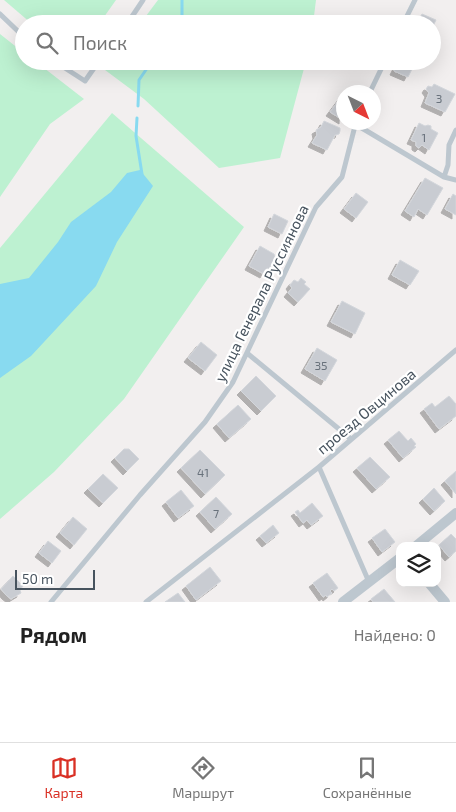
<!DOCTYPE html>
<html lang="ru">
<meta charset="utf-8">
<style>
body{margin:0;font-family:"Exo 2",sans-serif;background:#f2f2f2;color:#222}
.controls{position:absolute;right:15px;bottom:15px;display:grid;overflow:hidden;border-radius:10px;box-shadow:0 5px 20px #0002}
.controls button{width:45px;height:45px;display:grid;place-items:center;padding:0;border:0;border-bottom:1px solid #e0e0e0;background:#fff;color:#222;font:25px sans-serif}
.compass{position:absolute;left:336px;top:85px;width:45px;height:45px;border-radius:50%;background:#fff;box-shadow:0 5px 20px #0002;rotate:138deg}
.scale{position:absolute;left:15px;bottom:12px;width:80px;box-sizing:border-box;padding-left:5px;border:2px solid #47535e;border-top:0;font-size:14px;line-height:18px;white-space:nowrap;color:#47535e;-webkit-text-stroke:4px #fff;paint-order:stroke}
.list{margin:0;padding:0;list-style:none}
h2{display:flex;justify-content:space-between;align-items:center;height:65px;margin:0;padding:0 20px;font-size:21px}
h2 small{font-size:16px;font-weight:400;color:#767676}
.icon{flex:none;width:28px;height:28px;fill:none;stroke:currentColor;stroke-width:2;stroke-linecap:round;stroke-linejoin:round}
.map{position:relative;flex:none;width:456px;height:602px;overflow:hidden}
.search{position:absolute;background:#fff;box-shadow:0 5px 20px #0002;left:15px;right:15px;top:15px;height:55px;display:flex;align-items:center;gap:12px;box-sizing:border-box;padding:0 18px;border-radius:28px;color:#767676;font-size:19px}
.sheet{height:140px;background:#fff}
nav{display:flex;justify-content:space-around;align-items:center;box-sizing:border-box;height:70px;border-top:1px solid #e0e0e0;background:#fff;font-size:14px;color:#767676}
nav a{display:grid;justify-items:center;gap:2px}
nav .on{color:#d93025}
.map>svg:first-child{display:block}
.green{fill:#bdf1d1}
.water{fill:#88daf0}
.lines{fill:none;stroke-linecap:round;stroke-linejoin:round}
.stream{stroke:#88daf0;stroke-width:3}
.building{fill:#c9ccd2;stroke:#d3d6db;filter:url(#shadow)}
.service{stroke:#bdc7cf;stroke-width:5}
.minor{stroke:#bdc7cf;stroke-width:10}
.labels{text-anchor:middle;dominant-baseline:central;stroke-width:4.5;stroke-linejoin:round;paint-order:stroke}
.number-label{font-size:12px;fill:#68717b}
.street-label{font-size:15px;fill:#47535e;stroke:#fff}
</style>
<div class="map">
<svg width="456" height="602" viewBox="0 0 456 602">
<defs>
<filter id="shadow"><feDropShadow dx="-4" dy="4" stdDeviation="0" flood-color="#0004"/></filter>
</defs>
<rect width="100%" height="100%" fill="#f2efef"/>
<path class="green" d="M4 0H116L99 24H32Z
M158 0H316L313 24H140Z
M0 34 24 53V61H35L84 99 50 124 0 197Z
M112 61H306L280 158 219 168 144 99 105 70Z
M112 113 244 227 124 399 54 472 0 519V248Z"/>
<path class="water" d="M140 170 153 186 117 242 96 286 31 356 0 378V284L29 278 58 242 71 222 111 192 127 173Z"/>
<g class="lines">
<path class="stream" d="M178 24 182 18V0
M138 106 139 80 152 61
M137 118 136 136 142 174"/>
</g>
<path class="building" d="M422 14 436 20 432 28V24H417Z
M373 18 385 24H370Z
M399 61 415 63 408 77 394 71Z
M434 84 455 94 445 112 425 103 429 93 426 89 428 86 432 87Z
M342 96 344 97 343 120 330 112Z
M324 121 340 128V131L339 134 335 135 327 150 312 143 317 135 316 130 321 127Z
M419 123 425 126 428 125 431 126V129L438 133 429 150 422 145 419 148 416 146V142L411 140Z
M425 178 443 188 427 215 418 209 414 217 405 211Z
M356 193 368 202 356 218 344 209Z
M453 194 456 196V215L445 209Z
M274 214 288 221 282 234 268 227Z
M260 246 274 254 275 257 269 269 267 268 264 274 249 266Z
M400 260 419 271 410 285 392 275Z
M301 278 306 282 304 284 310 289 298 302 288 293 292 288 290 285 294 280 298 282Z
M342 301 365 313 355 334 331 322Z
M201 342 217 355 205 371 188 358Z
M317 348 337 360 325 381 305 369Z
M256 376 276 396 261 411 241 391Z
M449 396 456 404V416L439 429 424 409 432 403 435 407Z
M238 405 251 419 229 438 217 424Z
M399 431 408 441 411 438 416 444 414 446 416 447 403 458 388 440Z
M124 449H129L139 459 127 471 115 458Z
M200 450 225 475 205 494 181 468Z
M370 457 390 477 376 489 357 468Z
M456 471V494L445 481Z
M103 474 118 488 103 503 88 489Z
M434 488 445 501 434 511 423 499Z
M181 490 194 506 178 518 166 502Z
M216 497 232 514 215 529 200 512Z
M312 503 323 516 311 525 307 520 303 523 295 512 298 510 300 513Z
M73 517 87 529 74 545 60 533Z
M273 525 279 533 266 543 260 536Z
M385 529 395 542 382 552 372 538Z
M451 534 456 539V551L449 557 439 545Z
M48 541 61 551 52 563 39 553Z
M210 567 221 581 196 600 186 586Z
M327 573 338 588 334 591 332 589 330 591 332 593 327 597 326 595 323 597 313 583Z
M13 576 23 586 20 590 21 593 11 599 6 595 1 589Z
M384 589 395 602H373L371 599Z
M178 593 185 602H165Z"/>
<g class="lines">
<path class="service" d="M0 14 24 37
M127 24 143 0
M403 24 415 0
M54 61 85 81 99 61
M370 92 385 61
M355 124 444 177 448 165 449 145 456 130
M444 177 456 180
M247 353 351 439
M369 582 319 467 456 350
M51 602 140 495 205 422 233 382 316 207 342 177 356 122
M146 602 319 467"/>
<path class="minor" d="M416 546 456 513
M429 583 445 602
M343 602 400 558"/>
</g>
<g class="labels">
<g class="number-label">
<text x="439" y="98">3</text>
<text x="424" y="137">1</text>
<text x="321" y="365">35</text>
<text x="203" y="472">41</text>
<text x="216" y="513">7</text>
</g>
<g class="street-label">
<text transform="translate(261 293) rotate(-64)">улица Генерала Руссиянова</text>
<text transform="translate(366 411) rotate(-40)">проезд Овцинова</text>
</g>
</g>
</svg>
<div class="controls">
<button><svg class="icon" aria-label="layers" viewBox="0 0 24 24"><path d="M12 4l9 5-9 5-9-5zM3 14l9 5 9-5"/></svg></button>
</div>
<svg class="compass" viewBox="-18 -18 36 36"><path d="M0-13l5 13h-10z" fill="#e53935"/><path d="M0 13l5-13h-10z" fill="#767676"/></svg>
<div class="scale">50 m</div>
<div class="search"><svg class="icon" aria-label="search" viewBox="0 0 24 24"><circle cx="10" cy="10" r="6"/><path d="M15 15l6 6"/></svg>Поиск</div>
</div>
<section class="sheet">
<h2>Рядом<small>Найдено: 0</small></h2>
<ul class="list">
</ul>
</section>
<nav>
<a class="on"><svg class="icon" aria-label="map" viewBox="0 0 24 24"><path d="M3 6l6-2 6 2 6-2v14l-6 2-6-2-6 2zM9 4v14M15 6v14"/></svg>Карта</a>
<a><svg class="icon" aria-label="directions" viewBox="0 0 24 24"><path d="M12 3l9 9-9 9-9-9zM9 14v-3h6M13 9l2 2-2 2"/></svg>Маршрут</a>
<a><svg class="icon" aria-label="saved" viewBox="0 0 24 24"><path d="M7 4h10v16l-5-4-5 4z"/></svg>Сохранённые</a>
</nav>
